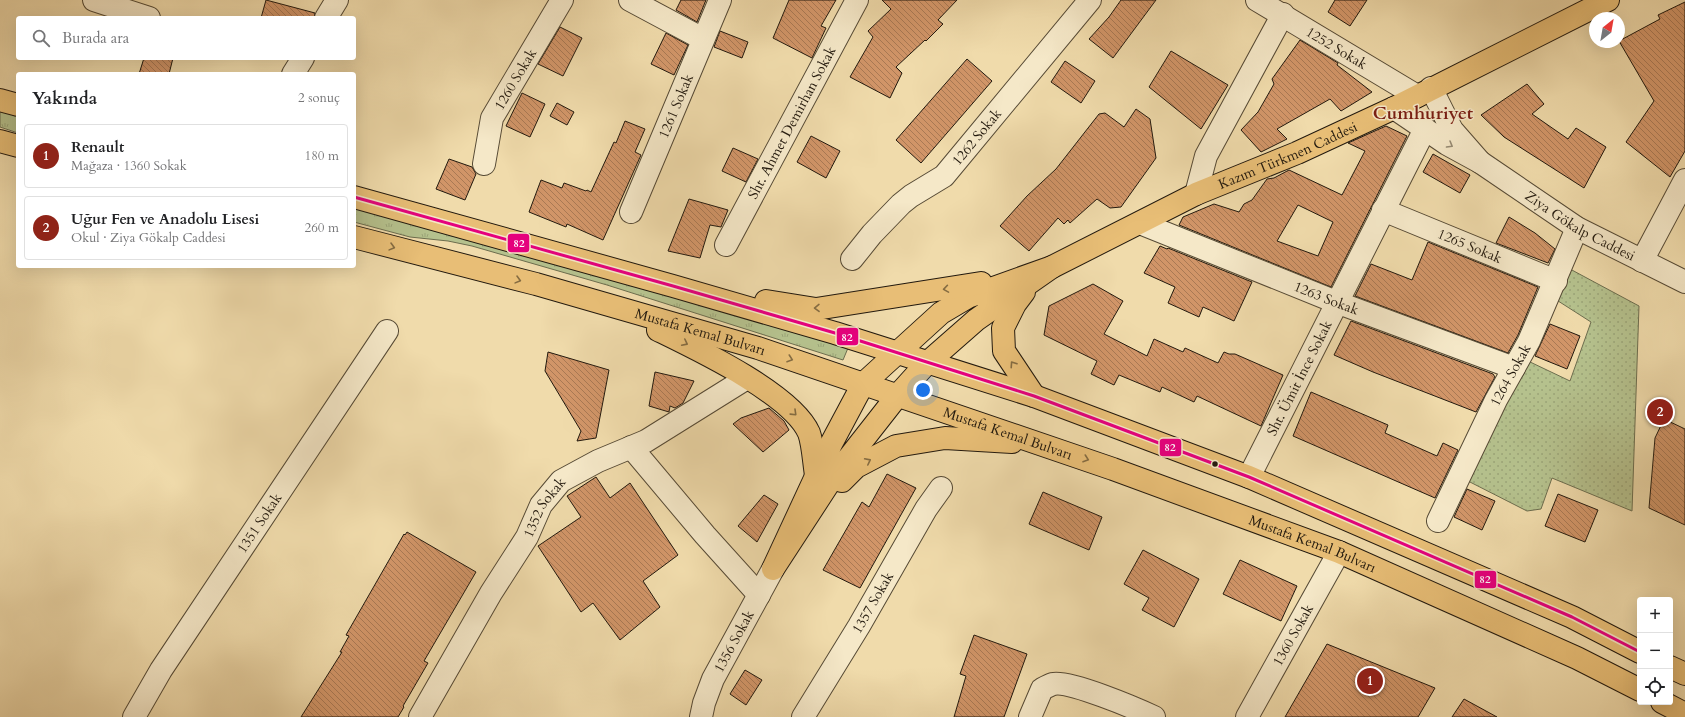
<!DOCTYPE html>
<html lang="tr">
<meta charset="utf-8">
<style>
body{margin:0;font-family:Cardo,serif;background:#f2f2f2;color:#202124}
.controls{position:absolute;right:12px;bottom:12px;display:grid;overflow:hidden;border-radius:4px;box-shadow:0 4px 16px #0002}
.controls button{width:36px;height:36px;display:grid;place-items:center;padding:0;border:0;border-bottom:1px solid #e0e0e0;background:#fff;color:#202124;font:20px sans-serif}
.compass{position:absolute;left:1589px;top:12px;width:36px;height:36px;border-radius:50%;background:#fff;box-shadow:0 4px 16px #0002;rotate:31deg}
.you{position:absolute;left:923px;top:390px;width:14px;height:14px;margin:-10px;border:3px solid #fff;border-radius:50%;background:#1a73e8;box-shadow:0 0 0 6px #1a73e833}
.badge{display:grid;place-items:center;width:26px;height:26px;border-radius:50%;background:#8f2418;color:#fff;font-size:13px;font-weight:700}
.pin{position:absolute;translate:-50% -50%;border:2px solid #fff;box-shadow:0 1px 4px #0006}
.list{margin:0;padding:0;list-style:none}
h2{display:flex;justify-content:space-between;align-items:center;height:52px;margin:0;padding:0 16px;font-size:17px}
h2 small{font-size:13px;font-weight:400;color:#757577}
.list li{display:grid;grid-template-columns:26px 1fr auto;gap:12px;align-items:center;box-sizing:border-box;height:64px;margin:0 8px 8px;padding:0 8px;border:1px solid #e0e0e0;border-radius:4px}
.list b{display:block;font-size:15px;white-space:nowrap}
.list p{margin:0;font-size:13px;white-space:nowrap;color:#757577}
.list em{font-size:13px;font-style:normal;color:#757577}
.icon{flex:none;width:22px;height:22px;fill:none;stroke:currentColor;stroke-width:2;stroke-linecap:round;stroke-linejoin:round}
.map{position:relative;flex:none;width:1685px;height:717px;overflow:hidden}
.search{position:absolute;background:#fff;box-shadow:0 4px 16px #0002;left:16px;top:16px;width:340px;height:44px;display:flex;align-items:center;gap:10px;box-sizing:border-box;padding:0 14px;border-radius:4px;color:#757577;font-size:15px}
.panel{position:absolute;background:#fff;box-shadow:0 4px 16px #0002;left:16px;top:72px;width:340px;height:196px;border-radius:4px}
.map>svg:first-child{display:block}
.grass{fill:url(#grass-tufts);stroke:#6c6d4e}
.garden{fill:url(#garden-dots);stroke:#6c6d4e}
.building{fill:url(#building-back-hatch);stroke:#22190e;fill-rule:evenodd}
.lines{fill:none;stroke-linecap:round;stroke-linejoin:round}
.minor-casing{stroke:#564a35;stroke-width:24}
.major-casing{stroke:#22190e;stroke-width:24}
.highway-casing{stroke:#22190e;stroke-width:24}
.minor{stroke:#f5e8c8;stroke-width:22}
.major{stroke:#e8be76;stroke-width:22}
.highway{stroke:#e8be76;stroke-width:22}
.bus-1-casing{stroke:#f5e8c8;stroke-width:6}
.bus-1{stroke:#e5007d;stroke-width:3}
.oneway{stroke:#968b74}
.oneway2{stroke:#856c42}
.bus-dot{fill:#22190e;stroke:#f5e8c8;stroke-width:1.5}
.labels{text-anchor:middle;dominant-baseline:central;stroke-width:3;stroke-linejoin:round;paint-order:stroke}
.street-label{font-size:14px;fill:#22190e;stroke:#f5e8c8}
.district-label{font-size:18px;font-weight:bold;fill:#7a1f14;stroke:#f5e8c8}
.line-badge{stroke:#f5e8c8;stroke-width:1.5}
.badge-label{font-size:11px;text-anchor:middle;font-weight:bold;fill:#fff}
</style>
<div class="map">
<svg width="1685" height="717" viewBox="0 0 1685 717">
<defs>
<pattern id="grass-tufts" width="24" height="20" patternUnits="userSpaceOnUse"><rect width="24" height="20" fill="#b5c18d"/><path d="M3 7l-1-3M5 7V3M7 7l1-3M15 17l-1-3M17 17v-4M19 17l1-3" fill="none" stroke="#9ba578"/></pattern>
<pattern id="garden-dots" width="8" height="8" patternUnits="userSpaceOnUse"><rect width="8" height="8" fill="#b5c18d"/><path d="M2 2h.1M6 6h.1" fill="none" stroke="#9ba578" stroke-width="1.8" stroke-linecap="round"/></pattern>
<pattern id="building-back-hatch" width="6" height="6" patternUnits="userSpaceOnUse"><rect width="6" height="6" fill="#d19568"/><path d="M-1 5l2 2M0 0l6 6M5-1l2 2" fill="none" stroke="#a97954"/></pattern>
</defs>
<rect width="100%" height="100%" fill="#f0dbab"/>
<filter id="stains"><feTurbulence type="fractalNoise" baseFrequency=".005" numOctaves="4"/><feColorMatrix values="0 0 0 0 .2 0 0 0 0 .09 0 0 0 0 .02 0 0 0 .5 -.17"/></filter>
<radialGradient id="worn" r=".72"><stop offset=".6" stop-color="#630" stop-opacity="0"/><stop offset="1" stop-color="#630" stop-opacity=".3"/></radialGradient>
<path class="grass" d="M0 110 18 115V133L0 127Z
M354 206 574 265 848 348 843 360 607 285 472 246 448 241 410 237 354 222Z"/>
<path class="garden" d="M1570 269 1639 306 1632 511 1552 478 1541 509 1527 511 1466 480 1528 361 1570 381 1591 322 1555 299Z"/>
<path class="building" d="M266 0 315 13 314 18H261Z
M681 0H706L697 22 676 10Z
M789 0H836L821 26 826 28 812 58 773 38Z
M882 0H957L938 20 943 24 926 41 925 40 896 67 902 73 890 98 850 77 873 37 868 31 891 9Z
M1121 0H1156L1113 58 1089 39 1109 17Z
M1335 0H1367L1350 26 1328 12Z
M1685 2V151L1670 177 1626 142 1654 101 1619 41 1660 19 1658 15Z
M560 27 582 38 563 76 538 64Z
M720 31 748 42 742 58 714 47Z
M666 33 688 45 674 75 651 64Z
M1300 40 1338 63 1337 65 1372 92 1341 111 1330 99 1277 129 1287 139 1261 152 1241 130 1258 112 1274 84 1272 79Z
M1171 51 1228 85 1201 129 1149 87Z
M144 58H173L169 74H139Z
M967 59 992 81 921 163 896 140Z
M1065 61 1095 81 1081 103 1051 82Z
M1527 84 1544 104 1532 114 1568 139 1576 128 1606 147 1584 188 1504 137 1481 115Z
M522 93 545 104 530 137 506 126Z
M557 103 574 112 567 125 550 116Z
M1136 109 1150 119 1156 158 1121 207 1110 208 1097 199 1070 223 1068 220 1064 224 1058 218 1029 251 1000 226 1027 196 1056 169 1099 114 1105 113 1124 127Z
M625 121 645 129 635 152 641 155 603 240 567 224 566 227 529 212 541 180 562 188 564 183 586 191 587 190 591 192 614 142 616 143Z
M1386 126 1407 136 1331 287 1179 225 1183 217 1214 204 1239 212 1244 204 1252 200 1267 179 1274 178 1289 170 1342 195 1365 151 1348 143ZM1298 205 1333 222 1318 256 1277 241Z
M811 136 840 151 826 178 797 162Z
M733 148 758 159 746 182 722 171Z
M1433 154 1470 175 1460 193 1423 172Z
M449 159 472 167 476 174 465 200 436 189Z
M689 199 728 210 721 227 710 225 700 258 668 251Z
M1509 217 1535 233 1555 249 1548 263 1496 243Z
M1428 242 1538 287 1518 335 1508 353 1355 296 1371 264 1412 280Z
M1160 246 1167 249 1168 248 1252 282 1234 321 1203 307 1199 317 1168 303 1175 287 1144 273Z
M1093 284 1123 301 1104 334 1147 356 1154 339 1183 352 1185 348 1218 363 1224 352 1229 354H1235L1283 375 1261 426 1197 396 1194 402 1162 387 1160 392 1119 375 1114 385 1091 374 1097 361 1044 335 1049 306Z
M1351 321 1493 374 1495 377 1476 412 1373 372 1334 355Z
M1550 324 1580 336 1567 369 1535 356Z
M548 352 609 370 596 438 577 441 581 431 545 371Z
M655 372 694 381 683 403 675 408 670 406 669 412 649 406Z
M1311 392 1388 425 1385 433 1437 456 1443 443 1458 450 1435 498 1293 436Z
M769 408 784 421 789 430 763 452 733 424 741 418Z
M1664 419 1685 429V525L1649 508 1655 438Z
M887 474 916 488 860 588 823 570 862 502 869 507Z
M596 477 610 498 630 483 678 555 643 581 660 607 620 640 593 603 581 612 538 546 581 517 567 496Z
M1467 489 1495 501 1482 530 1454 517Z
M1043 492 1102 517 1089 550 1029 524Z
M1558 494 1598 510 1585 542 1545 526Z
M764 495 778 504 757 542 738 526Z
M407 532 476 572 424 661 428 663 403 706 404 707 398 717H301L342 652H340L349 636 346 635 404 534 405 535Z
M1143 550 1199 579 1174 627 1142 610 1149 598 1124 584Z
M1240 560 1297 586 1281 621 1223 594Z
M974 635 1027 654 1004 717H954L966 676 960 674Z
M1327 644 1435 688 1418 717H1285Z
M745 670 762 680 746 705 730 694Z
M1464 699 1497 717H1452Z"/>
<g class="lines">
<defs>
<g id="minor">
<path d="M94 0 149 18"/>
<path d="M630 0 703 39"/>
<path id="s1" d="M1257 0 1417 96"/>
<path d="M326 18 337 0"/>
<path d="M293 74 303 58"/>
<path d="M1394 108 1447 144 1480 162 1452 130 1431 88"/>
<path id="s2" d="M1480 162 1577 228 1685 282"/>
<path id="s3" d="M484 164 492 118 562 0"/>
<path d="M1196 194 1206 156 1283 14"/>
<path id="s4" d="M1383 210 1556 281"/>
<path id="s5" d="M631 212 720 0"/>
<path id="s6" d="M1140 223 1336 302 1514 368"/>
<path id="s7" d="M726 245 857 0"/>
<path id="s8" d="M852 259 872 234 901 204 911 196 944 176 1090 0"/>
<path d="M1642 261 1685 180"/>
<path d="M631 447 705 535 759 595"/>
<path id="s9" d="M1249 477 1425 129"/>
<path id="s10" d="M1438 521 1496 400 1529 341 1577 228"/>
<path id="s11" d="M134 717 161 670 387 331"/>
<path id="s12" d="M420 717 491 593 527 537 541 505 561 481 598 461 646 441 747 378"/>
<path id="s13" d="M701 717 704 703 713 679 773 569"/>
<path id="s14" d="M803 717 859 626 926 509 941 488"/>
<path d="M1030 717 1042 689C1046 687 1050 685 1053 684 1069 680 1137 709 1154 717"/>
<path id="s15" d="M1247 717 1339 552"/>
</g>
<g id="major">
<path id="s16" d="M1052 267 1196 194 1297 153 1394 108 1608 0"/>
</g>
<g id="highway">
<path d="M0 100 18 105"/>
<path d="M0 141 18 146"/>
<path d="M354 197 673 286 835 333 1034 396 1249 477 1572 617 1640 652"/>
<path id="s17" d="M354 237 536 284 758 348 1113 469 1339 552 1577 658 1640 690"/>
<path d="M1052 267 976 320 927 363 898 395 829 483 773 569 831 444 863 384 941 313 968 297Z"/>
<path d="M1024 292 1015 304 1003 328 1004 351 1034 396"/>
<path d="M766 301 816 309 981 283"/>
<path d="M658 330C697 349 792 394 809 433 813 444 814 463 816 475"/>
<path d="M842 481 856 467 896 446 945 438 1012 442"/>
<path d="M1670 667 1685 674"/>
<path d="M1662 702 1685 714"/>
</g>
</defs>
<use href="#minor" class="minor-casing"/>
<use href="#major" class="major-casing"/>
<use href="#highway" class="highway-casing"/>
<use href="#minor" class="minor"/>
<use href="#major" class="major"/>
<use href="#highway" class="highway"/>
<defs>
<path id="bus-1" d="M354 197 673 286 835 333 1034 396 1249 477 1572 617 1640 652"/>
</defs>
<use href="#bus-1" class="bus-1-casing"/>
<use href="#bus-1" class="bus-1"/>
</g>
<defs><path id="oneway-chevron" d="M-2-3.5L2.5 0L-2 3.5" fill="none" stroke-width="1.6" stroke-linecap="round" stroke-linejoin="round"/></defs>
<use class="oneway" href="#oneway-chevron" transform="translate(1450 145) rotate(30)"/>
<g class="oneway2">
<use href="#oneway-chevron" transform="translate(392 247) rotate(15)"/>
<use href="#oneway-chevron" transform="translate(518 280) rotate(15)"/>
<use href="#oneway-chevron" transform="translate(946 289) rotate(171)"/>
<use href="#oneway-chevron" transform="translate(817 308) rotate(179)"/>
<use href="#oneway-chevron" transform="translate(685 343) rotate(27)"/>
<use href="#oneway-chevron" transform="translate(790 359) rotate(19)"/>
<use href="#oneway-chevron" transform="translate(1013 364) rotate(-124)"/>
<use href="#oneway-chevron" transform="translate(794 413) rotate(44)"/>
<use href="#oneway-chevron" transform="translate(1086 459) rotate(19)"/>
<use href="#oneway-chevron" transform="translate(868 461) rotate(-27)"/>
</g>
<circle class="bus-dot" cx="1215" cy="464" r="3.5"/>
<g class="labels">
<g class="street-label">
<text stroke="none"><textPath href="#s1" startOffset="93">1252 Sokak</textPath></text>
<text stroke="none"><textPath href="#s3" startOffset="92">1260 Sokak</textPath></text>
<text stroke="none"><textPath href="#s5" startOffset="115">1261 Sokak</textPath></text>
<text stroke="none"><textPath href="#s7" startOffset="139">Sht. Ahmet Demirhan Sokak</textPath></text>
<text stroke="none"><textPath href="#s8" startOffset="176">1262 Sokak</textPath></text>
<text stroke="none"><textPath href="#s16" startOffset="261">Kazım Türkmen Caddesi</textPath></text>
<text stroke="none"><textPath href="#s2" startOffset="119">Ziya Gökalp Caddesi</textPath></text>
<text stroke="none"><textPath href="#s4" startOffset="94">1265 Sokak</textPath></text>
<text stroke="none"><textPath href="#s6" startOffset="201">1263 Sokak</textPath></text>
<text stroke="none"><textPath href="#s17" startOffset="359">Mustafa Kemal Bulvarı</textPath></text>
<text stroke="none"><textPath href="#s10" startOffset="163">1264 Sokak</textPath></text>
<text stroke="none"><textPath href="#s9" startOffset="111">Sht. Ümit İnce Sokak</textPath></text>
<text stroke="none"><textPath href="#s17" startOffset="683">Mustafa Kemal Bulvarı</textPath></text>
<text stroke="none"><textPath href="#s12" startOffset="244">1352 Sokak</textPath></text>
<text stroke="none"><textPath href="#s11" startOffset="231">1351 Sokak</textPath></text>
<text stroke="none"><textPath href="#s17" startOffset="1007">Mustafa Kemal Bulvarı</textPath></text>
<text stroke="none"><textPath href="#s14" startOffset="134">1357 Sokak</textPath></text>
<text stroke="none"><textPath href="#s15" startOffset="94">1360 Sokak</textPath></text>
<text stroke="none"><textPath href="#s13" startOffset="83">1356 Sokak</textPath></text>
</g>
<g class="district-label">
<text x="1423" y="113">Cumhuriyet</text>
</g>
</g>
<g class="line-badge">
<rect x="507" y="233" width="23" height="20" rx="4" fill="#e5007d"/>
<rect x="836" y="327" width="23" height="19" rx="4" fill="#e5007d"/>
<rect x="1159" y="438" width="23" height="19" rx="4" fill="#e5007d"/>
<rect x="1474" y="570" width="23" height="19" rx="4" fill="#e5007d"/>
</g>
<g class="badge-label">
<text x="519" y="247">82</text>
<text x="847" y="341">82</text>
<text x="1170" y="451">82</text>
<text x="1485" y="583">82</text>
</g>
<rect width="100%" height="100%" filter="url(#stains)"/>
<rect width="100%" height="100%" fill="url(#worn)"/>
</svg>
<div class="controls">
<button>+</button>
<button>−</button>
<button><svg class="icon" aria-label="locate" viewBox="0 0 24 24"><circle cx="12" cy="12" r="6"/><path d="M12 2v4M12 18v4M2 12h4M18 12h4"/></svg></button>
</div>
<svg class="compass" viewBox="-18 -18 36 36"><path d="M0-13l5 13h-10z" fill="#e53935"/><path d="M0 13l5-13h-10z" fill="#757577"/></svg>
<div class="you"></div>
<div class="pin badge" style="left:1370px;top:681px">1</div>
<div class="pin badge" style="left:1660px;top:412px">2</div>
<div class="search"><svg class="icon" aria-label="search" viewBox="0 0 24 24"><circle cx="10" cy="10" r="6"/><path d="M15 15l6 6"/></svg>Burada ara</div>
<section class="panel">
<h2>Yakında<small>2 sonuç</small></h2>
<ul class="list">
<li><span class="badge">1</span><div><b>Renault</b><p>Mağaza · 1360 Sokak</p></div><em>180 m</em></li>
<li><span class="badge">2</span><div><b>Uğur Fen ve Anadolu Lisesi</b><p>Okul · Ziya Gökalp Caddesi</p></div><em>260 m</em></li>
</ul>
</section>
</div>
